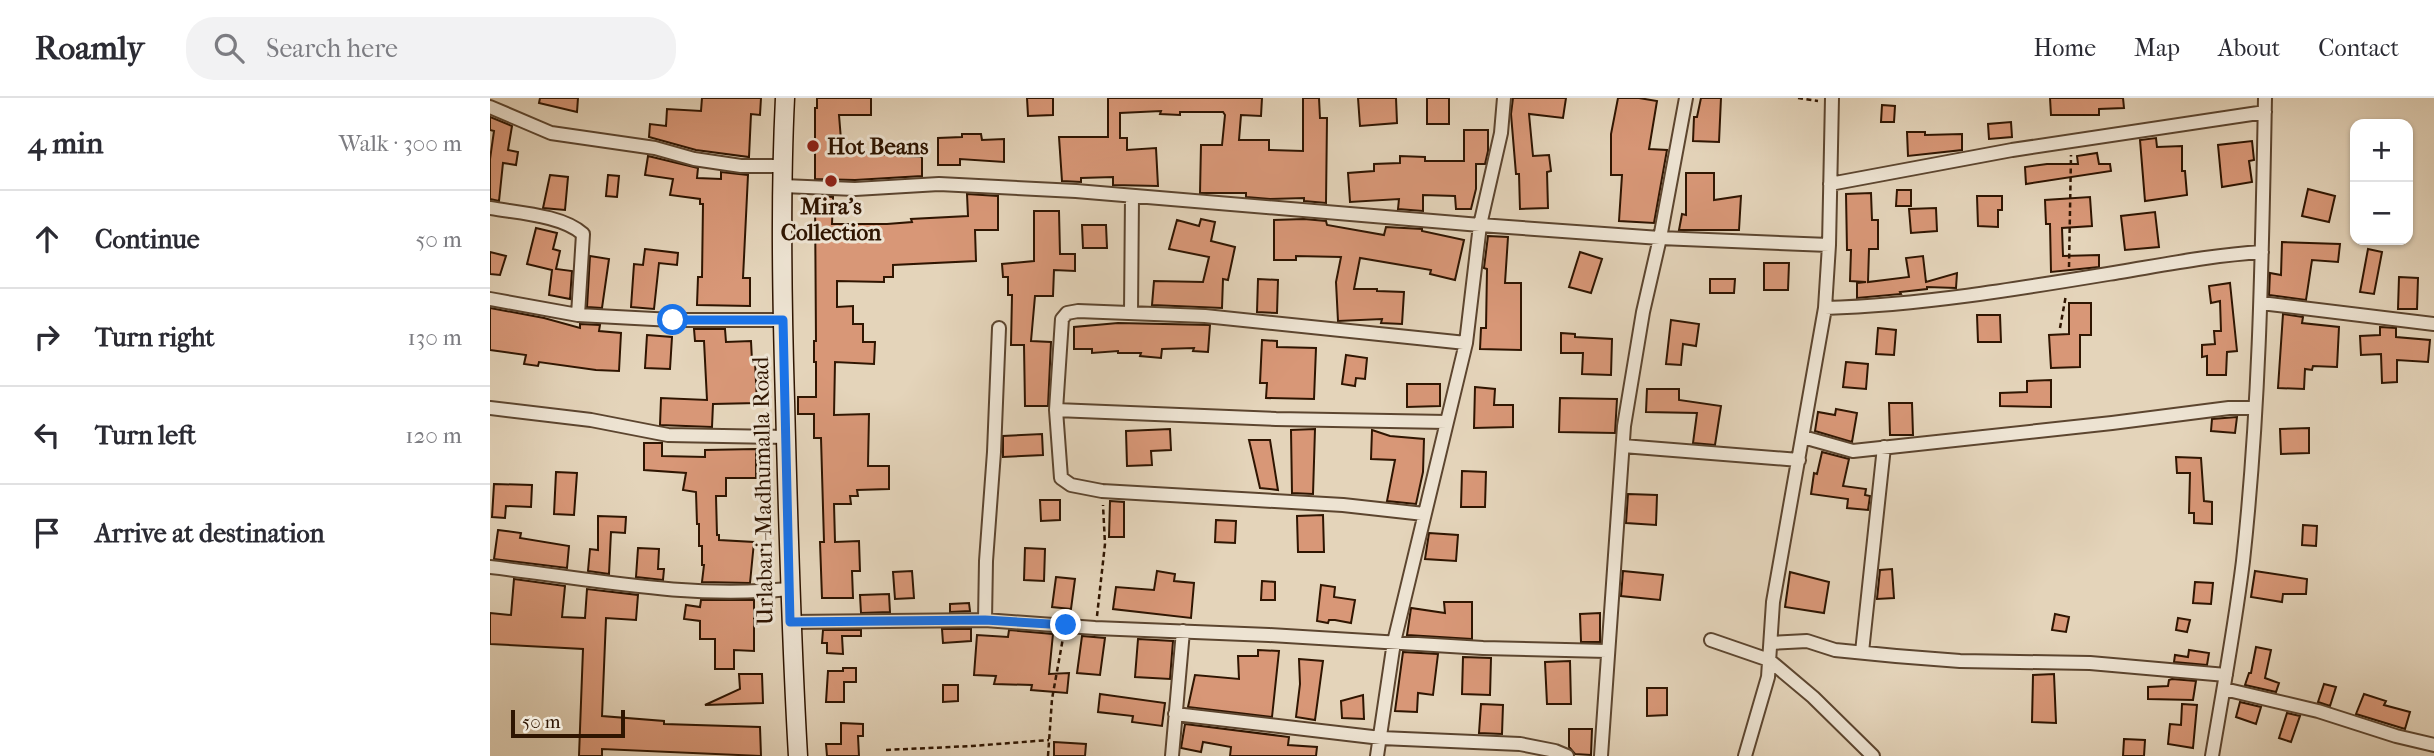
<!DOCTYPE html>
<meta charset="utf-8">
<style>
body{margin:0;font-family:"IM FELL French Canon",serif;background:#f2f2f3;color:#2b2b33}
.controls{position:absolute;right:21px;top:21px;display:grid;overflow:hidden;border-radius:14px;box-shadow:0 2px 5px #0004}
.controls button{width:63px;height:63px;display:grid;place-items:center;padding:0;border:0;border-bottom:2px solid #e1e1e2;background:#fff;color:#2b2b33;font:35px sans-serif}
.scale{position:absolute;left:21px;bottom:18px;width:114px;box-sizing:border-box;padding-left:7px;border:4px solid #2f1501;border-top:0;font-size:19px;line-height:24px;white-space:nowrap;color:#2f1501;-webkit-text-stroke:5px #ede3d2;paint-order:stroke}
.stop{position:absolute;width:21px;height:21px;margin:-16px;border:5px solid #1a73e8;border-radius:50%;background:#fff}
.stop.end{background:#1a73e8;border-color:#fff;box-shadow:0 2px 7px #0008}
.list{margin:0;padding:0;list-style:none}
h2{display:flex;justify-content:space-between;align-items:center;height:91px;margin:0;padding:0 28px;font-size:30px}
h2 small{font-size:23px;font-weight:400;color:#7c7c81}
.list li{display:grid;grid-template-columns:46px 1fr auto;gap:21px;align-items:center;box-sizing:border-box;height:98px;padding:0 28px;border-top:2px solid #e1e1e2}
.list b{display:block;font-size:26px;white-space:nowrap}
.list em{font-size:23px;font-style:normal;color:#7c7c81}
.icon{flex:none;width:38px;height:38px;fill:none;stroke:currentColor;stroke-width:2;stroke-linecap:round;stroke-linejoin:round}
.map{position:relative;flex:none;width:1944px;height:658px;overflow:hidden}
header{display:flex;align-items:center;gap:42px;box-sizing:border-box;height:98px;padding:0 35px;background:#fff;border-bottom:2px solid #e1e1e2}
header strong{font-size:33px}
nav{display:flex;gap:38px;margin-inline-start:auto;font-size:24px}
.search{width:490px;height:63px;background:#f2f2f3;display:flex;align-items:center;gap:18px;box-sizing:border-box;padding:0 24px;border-radius:28px;color:#7c7c81;font-size:26px}
main{display:flex}
aside{flex:1;background:#fff}
.map>svg:first-child{display:block}
.building{fill:#d89777;stroke:#2f1501;stroke-width:2}
.lines{fill:none;stroke-linecap:round;stroke-linejoin:round}
.street-casing{stroke:#5c452f;stroke-width:16}
.secondary-casing{stroke:#2f1501;stroke-width:21}
.path{stroke:#2f1501;stroke-width:2.5;stroke-dasharray:5 3.5;stroke-linecap:butt}
.street{stroke:#ede3d2;stroke-width:12}
.secondary{stroke:#ede3d2;stroke-width:18}
.route{stroke:#1a73e8;stroke-width:9}
.poi-dot{fill:#8f2418;stroke:#ede3d2;stroke-width:2.5}
.labels{text-anchor:middle;dominant-baseline:central;stroke-width:6;stroke-linejoin:round;paint-order:stroke}
.poi-label{font-size:23px;font-weight:bold;fill:#2f1501;stroke:#ede3d2;text-anchor:start}
.street-label{font-size:23px;fill:#2f1501;stroke:#ede3d2}
</style>
<header>
<strong>Roamly</strong>
<div class="search"><svg class="icon" aria-label="search" viewBox="0 0 24 24"><circle cx="10" cy="10" r="6"/><path d="M15 15l6 6"/></svg>Search here</div>
<nav><a>Home</a><a>Map</a><a>About</a><a>Contact</a></nav>
</header>
<main>
<aside>
<h2>4 min<small>Walk · 300 m</small></h2>
<ul class="list">
<li><svg class="icon" aria-label="ahead" viewBox="0 0 24 24"><path d="M12 20V5M6 11l6-6 6 6"/></svg><div><b>Continue</b></div><em>50 m</em></li>
<li><svg class="icon" aria-label="right" viewBox="0 0 24 24"><path d="M7 20v-9h11M14 6l5 5-5 5"/></svg><div><b>Turn right</b></div><em>130 m</em></li>
<li><svg class="icon" aria-label="left" viewBox="0 0 24 24"><path d="M17 20v-9H6M10 6l-5 5 5 5"/></svg><div><b>Turn left</b></div><em>120 m</em></li>
<li><svg class="icon" aria-label="arrive" viewBox="0 0 24 24"><path d="M6 21V4h12l-3 4 3 4H6"/></svg><div><b>Arrive at destination</b></div></li>
</ul>
</aside>
<div class="map">
<svg width="1944" height="658" viewBox="0 0 1944 658">
<rect width="100%" height="100%" fill="#e4d4ba"/>
<filter id="stains"><feTurbulence type="fractalNoise" baseFrequency=".00286" numOctaves="4"/><feColorMatrix values="0 0 0 0 .2 0 0 0 0 .09 0 0 0 0 .02 0 0 0 .5 -.17"/></filter>
<radialGradient id="worn" r=".72"><stop offset=".6" stop-color="#630" stop-opacity="0"/><stop offset="1" stop-color="#630" stop-opacity=".3"/></radialGradient>
<path class="building" d="M50 0H88L87 14 49 5Z
M212 0H271L270 17 261 16 259 59 206 52 159 39 160 26 176 28 177 11 211 13Z
M327 0H381V17H349L352 54 432 59V78L365 82 325 81V10H327Z
M537 0H563V17L538 18Z
M618 0H772L771 18 751 17 749 42H779V52L813 53V0H829L830 20H837L836 105 814 103V100L780 101 756 99V95H710L711 47H732L735 17 733 14H690V17L670 16 671 13 630 15V40H637V52L666 50 668 88 623 87V79L591 80V84L572 83 569 39H618Z
M868 0H906L907 25 870 28Z
M937 0H959V26H937Z
M1023 0H1076L1073 20 1039 16 1043 58 1059 57 1061 73 1057 74 1058 110 1030 111 1029 76H1026L1021 16Z
M1128 0H1149L1167 3 1159 51 1177 52 1164 125 1129 123 1132 77H1121V36Z
M1211 0H1231L1229 44 1203 43 1204 19H1207Z
M1560 0H1633L1634 10 1609 11V17H1561Z
M1392 7 1405 8 1404 24H1391Z
M0 19 22 28 18 52 28 54 26 67 13 65 9 103 0 101V61L4 33 0 32Z
M1521 24 1522 39 1499 41 1498 26Z
M974 32H998V53L995 66H986V91L981 111H966L965 98 933 97V113L908 111 909 101 860 104 858 75 884 73V66L910 65V58L935 59V63H974Z
M1417 34H1435V37L1472 36V52L1418 58Z
M472 36H491L492 42 514 41V64L470 61V67H448V40L472 39Z
M1666 40 1667 49 1692 48V73H1695L1697 97 1655 103 1650 42Z
M1762 43 1764 62 1759 63 1762 84 1732 89 1728 47Z
M1607 55 1609 66H1620L1621 73 1536 86 1535 69 1557 66H1588L1587 58Z
M158 58 208 70 207 80 231 81V74L258 77 253 180H260V208L207 207 208 179H212L213 106H210V101L180 97 183 81 155 77Z
M1196 75H1224V102L1251 98 1249 132H1189L1192 116 1196 117Z
M60 77 78 79 75 112 53 110Z
M118 77 129 78 127 99 116 98Z
M1818 91 1845 98 1839 124 1812 118Z
M1407 92H1421V108H1406Z
M1381 95 1382 122H1388V151H1379L1378 184 1419 179 1416 160 1433 158 1436 184 1467 175 1466 190 1437 189V191L1410 194 1411 196 1367 200V185L1376 184 1360 183 1361 152H1357L1356 96Z
M477 96 508 98V132H485L486 163 403 167V179H394V184L347 183V209L363 208V226H373V244H385L384 266 345 264 344 317 379 316 378 368H399V391L367 392 368 398H360L361 406H344L345 444 369 443 370 473H362L363 500H332L330 444H334L331 340H324V316H308V299H326V264H324V243H326L325 98 343 99 342 126H397L422 124 421 121 478 118Z
M1487 98H1512V112H1508V129L1488 128Z
M1600 99 1602 128 1572 130 1573 158 1609 157V169L1561 174 1560 126H1556L1555 102Z
M1446 110 1447 133 1421 135 1419 111Z
M544 113H569L570 156H585V173L564 172 563 198H545L541 243 561 244 558 308H535L534 247H521L522 197H518V179H513L512 166 544 163Z
M1665 114 1669 149 1635 152 1631 118Z
M711 121 725 124 721 143 745 149 738 182 733 181 732 210 662 207 664 183 713 184 719 159 679 151 687 122 709 128Z
M814 121 836 123 837 127 894 137 896 129 932 131V133L974 142 965 182 940 176 941 172 870 160 864 191H887V193L914 194 912 226 891 225 892 221 848 223 846 184 851 159 806 158V162H784V122Z
M592 127H616L617 150H593Z
M46 130 67 135 63 151 70 153 66 171 82 173 80 201 59 197 62 172 37 166Z
M998 138 1018 139 1015 185H1031V252L990 251 991 230H996L997 171 994 170Z
M1792 144 1850 146 1848 164 1822 162 1816 202 1779 197 1780 175 1791 177Z
M155 151 188 155 187 167 169 165 164 211 141 209 144 166 153 167Z
M1878 151 1892 154 1884 196 1870 194Z
M0 154 16 158 10 177 0 176Z
M1090 154 1112 161 1101 195 1079 189Z
M100 158 119 161 112 210 97 209Z
M1274 165H1299L1298 192H1274Z
M1909 179 1928 180 1927 211H1908Z
M768 181 788 182 787 215 767 214Z
M1220 181H1245L1244 195H1220Z
M1740 185 1747 253 1737 254 1736 277H1717V258L1712 259V247L1725 246 1724 233H1731L1730 203 1721 205 1719 188Z
M1579 205H1601V237H1590V269L1561 270 1559 237 1579 236Z
M0 210 54 220 90 230V226L110 227 109 233 131 235 129 273 106 272 49 264 48 268 34 266 36 257 0 252Z
M1793 216 1813 219 1812 225 1849 229 1847 269 1823 268 1822 272 1815 271 1814 291 1788 290Z
M1487 217H1510L1511 244H1488Z
M1181 222 1209 226 1206 248 1193 246 1191 267 1176 266Z
M628 225 720 227 718 254 703 253 704 250 672 251 671 260 650 258 651 255H628V253L602 255V251H584V229Z
M1890 229 1906 230V239L1940 242 1938 264 1907 262V284L1892 285 1891 256 1871 257 1870 238 1890 237Z
M1388 230 1406 232 1404 257 1386 256Z
M204 231H235L236 244 261 243 262 263H265L267 305 223 306 222 329 170 327 171 300 217 302 214 243H205Z
M1071 235 1085 236V239L1122 241 1121 277 1092 276 1093 255H1071Z
M157 237 182 239 180 271 155 270Z
M772 242 787 243V249L826 250 824 301 776 300 777 285H770Z
M856 257 877 260 875 281 866 280 865 288 852 286Z
M1356 264 1378 266 1376 291 1353 289Z
M1561 282V309L1510 308V295L1537 294V283Z
M917 286H950V308L917 309Z
M985 289 1005 291 1004 307H1023V329L984 330Z
M1157 291H1189V302L1231 308 1225 347 1203 345 1207 315 1156 314Z
M1070 300 1127 301 1125 335 1069 334Z
M1399 305H1422L1423 337H1400Z
M1346 311 1367 315 1362 344 1325 333 1328 314 1345 317Z
M1747 319 1745 335 1721 333 1722 321Z
M1819 330V355L1791 356 1790 331Z
M680 331 681 352 661 353 662 367 637 368 636 333Z
M825 331 823 396 802 395 801 332Z
M882 332 900 338 934 341 933 374 926 406 897 403 905 362 881 361Z
M552 336 553 357 513 359V338Z
M759 342H780L788 392 770 390Z
M154 345H172V358L215 359V352L266 351V380H236V398H226L227 437H229V442L264 444 260 485 212 484 214 467H212V448H209V426H207L206 394 193 392 196 375 154 372Z
M1332 354 1359 361 1353 388 1376 391 1375 397 1380 398 1378 412 1357 410 1358 401 1321 396 1324 375 1327 376Z
M1686 359 1711 360 1714 403 1722 404V426L1704 425V415H1699L1700 375H1687Z
M972 373 996 374 995 409H971Z
M66 374 87 375 84 417 64 416Z
M4 386 42 387 41 409 16 408 15 420 2 419Z
M1138 396 1167 397 1166 427 1136 425Z
M550 402H570V422L551 423Z
M620 403 634 404V439H619Z
M833 417 834 454H808L807 418Z
M108 418 136 419 135 435 121 434 119 476 98 473 100 451 108 452Z
M726 422 746 423 745 445 725 444Z
M1813 427 1827 428 1826 448 1812 447Z
M8 432 31 435 30 440 79 448 77 470 4 461Z
M939 435 968 437 966 463 935 461Z
M148 450 169 451 168 471H174L173 482 146 479Z
M535 450 555 451 554 483 534 482Z
M1402 471 1404 500 1387 501 1390 472Z
M422 473 424 500 405 501 403 474Z
M667 473 685 476 684 483 704 485 701 520 623 511 626 489 664 492Z
M1133 473 1173 477 1170 502 1131 498Z
M1765 473 1817 481 1816 496H1793L1792 504 1761 499Z
M1300 474 1339 484 1334 515 1295 509Z
M566 479 585 481 581 511 562 509Z
M24 481 75 488 72 519 95 520 97 491 148 497 146 522 116 520 112 618 174 623V626L270 629 271 658 112 651V658H89L93 551 0 546V515L21 517Z
M772 483 785 484V502H771Z
M1705 484 1723 485 1721 506 1703 505Z
M831 487 845 489 844 499 865 502 861 525 845 522H839L838 525 827 523Z
M399 496 400 514 371 515 370 497Z
M211 502H264V553L244 552V571H225V541H210V523L194 521 196 507 210 509Z
M954 504H982V541L917 537 921 510 955 515Z
M479 505 480 513 460 514V506Z
M1110 515V544H1091L1090 516Z
M1565 516 1579 519 1576 534 1562 532Z
M1688 520 1700 522 1697 534 1686 532Z
M452 531H481V543L453 545Z
M333 532H371V538H352L353 556 337 555V545H332Z
M519 532 563 536 559 576 579 575 577 595 541 592 542 587 504 586 506 578 484 577 487 537 518 539Z
M592 538 615 540 610 577 587 575Z
M648 541 683 543 680 581 645 579Z
M1766 549 1781 552 1775 580 1789 585 1786 594 1755 587 1759 575H1761Z
M768 552 789 553 782 619 698 609 705 577 749 581 748 558H768Z
M1699 552 1719 555 1717 567 1684 564 1685 557 1698 559Z
M913 554 948 556 943 597 928 595 927 614 905 613Z
M973 559 1001 560 1000 597 972 596Z
M809 561 833 563 825 622 806 619 810 586Z
M1080 563 1081 606H1057L1055 564Z
M353 570H366V584H354V604H336L338 573H353Z
M249 576H272L273 605 215 607 250 591Z
M1564 576 1566 625 1542 624 1543 577Z
M1682 581 1706 583 1703 602 1658 601V589L1678 588 1679 582Z
M1834 586 1846 589 1840 608 1828 604Z
M453 587H468V603L453 604Z
M1157 590H1177V617L1157 618Z
M610 596 675 605 672 628 642 624 643 618 608 614Z
M1874 596 1896 603 1894 607 1920 614 1915 631 1866 616Z
M873 597 874 621 852 620 851 603Z
M1750 604 1771 609 1766 626 1746 619Z
M991 606 1013 607 1012 636 989 635Z
M1692 606 1707 607 1703 650 1678 646 1680 626 1691 627Z
M1797 615 1810 618 1801 644 1789 640Z
M351 625 373 626V638H368L369 658H337L336 646H351Z
M695 626 799 639 798 647 827 649 826 658H740L741 649 713 644 711 654 691 650Z
M1079 631H1102L1101 657 1085 656 1079 649Z
M1634 641 1655 642 1654 658H1633Z
M564 644 596 646 595 658H564Z"/>
<g class="lines">
<defs>
<path id="street" d="M0 9 61 35 165 50 204 61 251 68H291
M1340 86 1522 52 1775 14
M293 88 365 91 449 86 586 93 990 127 1170 140 1339 147
M0 110C28 115 72 117 93 136L88 217
M0 201 88 217 183 222H293
M1771 205 1944 226
M1335 210C1433 207 1533 190 1630 174 1678 166 1724 157 1772 154
M641 215 642 98
M0 310 101 322 178 337 296 339
M566 312 786 321 957 324
M1313 339 1363 353 1622 325 1739 310H1765
M1133 348 1309 362
M934 416 853 407 612 393 581 387 571 380 566 312 572 221 577 215 588 213 715 218 976 245
M0 469C103 481 194 501 299 491
M495 522 496 463 504 354 509 230
M300 524 495 522 605 530 779 537 993 550 1117 553
M1221 542 1279 562 1323 599 1383 658
M1281 545 1317 543 1345 552 1406 558 1470 563 1600 565 1736 577
M1372 554 1394 349
M1734 591 1828 613 1906 638 1944 647
M685 616 891 640 1030 646 1065 653 1077 658
M682 658 693 533
M887 658 904 544 976 245 990 127 1011 35 1014 0
M1111 658 1134 328 1153 214 1170 140 1196 0
M1255 658 1278 579 1283 504 1335 210 1339 147 1342 0
M1722 658C1733 593 1745 528 1753 463 1770 309 1772 155 1775 0"/>
<path id="secondary" d="M295 0C290 100 292 202 295 303 298 421 301 539 308 658"/>
</defs>
<use href="#street" class="street-casing"/>
<use href="#secondary" class="secondary-casing"/>
<path class="path" d="M1308 0 1328 3
M1579 169 1581 57
M1570 230 1576 197
M607 518 615 446 613 407
M396 652 482 648 559 642
M558 658 562 601 573 540"/>
<use href="#street" class="street"/>
<use href="#secondary" class="secondary"/>
</g>
<g class="lines">
<path class="route" d="M183 222H293L300 524 495 522 576 527"/>
</g>
<g class="poi-dot">
<circle cx="323" cy="48" r="7"/>
<circle cx="341" cy="83" r="7"/>
</g>
<g class="labels">
<g class="poi-label">
<text x="337" y="48">Hot Beans</text>
<text x="341" y="108" text-anchor="middle">Mira's<tspan x="341" dy="26">Collection</tspan></text>
</g>
<g class="street-label">
<text transform="translate(273 393) rotate(-91)">Urlabari-Madhumalla Road</text>
</g>
</g>
<rect width="100%" height="100%" filter="url(#stains)"/>
<rect width="100%" height="100%" fill="url(#worn)"/>
</svg>
<div class="controls">
<button>+</button>
<button>−</button>
</div>
<div class="scale">50 m</div>
<div class="stop" style="left:183px;top:222px"></div>
<div class="stop end" style="left:576px;top:527px"></div>
</div>
</main>
